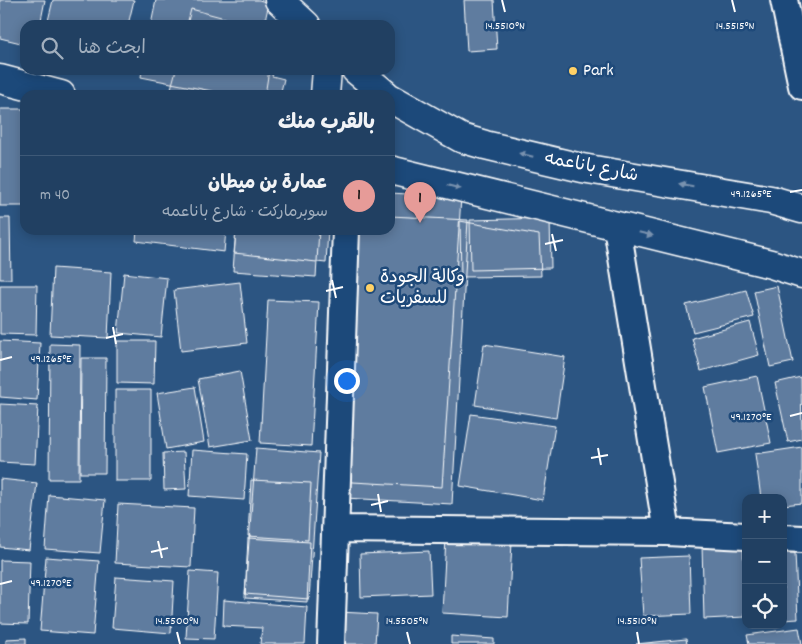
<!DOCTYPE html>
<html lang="ar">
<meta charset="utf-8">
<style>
body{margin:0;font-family:Dekko,"Playpen Sans Arabic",sans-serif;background:#2d4b6b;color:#f1f3f6;direction:rtl}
.controls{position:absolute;right:15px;bottom:15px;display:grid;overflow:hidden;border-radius:10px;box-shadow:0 2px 12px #0003}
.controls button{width:45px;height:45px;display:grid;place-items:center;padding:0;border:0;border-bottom:1px solid #3e5977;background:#214062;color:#f1f3f6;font:25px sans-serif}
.you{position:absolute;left:346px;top:380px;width:18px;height:18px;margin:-12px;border:4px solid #fff;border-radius:50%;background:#1a73e8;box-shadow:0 0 0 8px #1a73e833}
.badge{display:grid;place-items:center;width:32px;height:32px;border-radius:50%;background:#e69b98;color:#111;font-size:16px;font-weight:700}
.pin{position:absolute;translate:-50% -41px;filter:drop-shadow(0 1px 2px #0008)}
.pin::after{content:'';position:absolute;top:26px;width:18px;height:15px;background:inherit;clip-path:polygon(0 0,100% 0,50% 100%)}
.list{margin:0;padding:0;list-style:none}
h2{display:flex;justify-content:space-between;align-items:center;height:65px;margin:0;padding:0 20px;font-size:21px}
h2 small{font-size:16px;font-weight:400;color:#a2afbe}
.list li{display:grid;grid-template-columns:32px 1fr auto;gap:15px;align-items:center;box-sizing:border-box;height:80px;padding:0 20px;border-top:1px solid #3e5977}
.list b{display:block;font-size:19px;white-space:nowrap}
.list p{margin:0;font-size:16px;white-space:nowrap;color:#a2afbe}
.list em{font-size:16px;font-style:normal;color:#a2afbe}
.icon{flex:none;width:28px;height:28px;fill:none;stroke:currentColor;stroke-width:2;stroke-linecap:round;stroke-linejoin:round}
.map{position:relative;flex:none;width:802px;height:644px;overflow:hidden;direction:ltr}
.search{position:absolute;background:#214062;box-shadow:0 2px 12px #0003;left:20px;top:20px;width:375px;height:55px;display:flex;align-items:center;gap:12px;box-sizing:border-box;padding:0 18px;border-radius:15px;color:#a2afbe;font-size:19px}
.panel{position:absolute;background:#214062;box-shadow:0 2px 12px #0003;left:20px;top:90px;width:375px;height:145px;border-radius:15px;direction:rtl}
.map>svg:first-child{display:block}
.building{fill:#5e7c9f;stroke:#fff}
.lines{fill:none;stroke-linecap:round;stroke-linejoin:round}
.minor-casing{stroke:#fff;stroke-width:30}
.highway-casing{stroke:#fff;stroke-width:31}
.minor{stroke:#1f4a7a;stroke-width:26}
.highway{stroke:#1f4a7a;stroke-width:28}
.oneway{fill:#7992af}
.ticks{fill:none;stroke:#fff;stroke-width:2}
.poi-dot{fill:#ffd166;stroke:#1f4a7a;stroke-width:2}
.labels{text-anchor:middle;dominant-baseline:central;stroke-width:5;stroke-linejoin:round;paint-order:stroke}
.poi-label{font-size:18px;fill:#fff;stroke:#1f4a7a;text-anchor:start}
.street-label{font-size:18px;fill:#fff;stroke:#1f4a7a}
.ticks-label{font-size:12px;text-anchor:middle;fill:#fff;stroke:#1f4a7a;stroke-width:5;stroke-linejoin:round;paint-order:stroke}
</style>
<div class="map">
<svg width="802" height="644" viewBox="0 0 802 644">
<rect width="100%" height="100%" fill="#2c5582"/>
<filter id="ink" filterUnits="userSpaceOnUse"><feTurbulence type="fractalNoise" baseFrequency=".02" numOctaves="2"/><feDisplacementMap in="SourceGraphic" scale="10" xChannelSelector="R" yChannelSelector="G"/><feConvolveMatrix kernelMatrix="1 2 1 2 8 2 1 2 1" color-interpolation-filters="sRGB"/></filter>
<g filter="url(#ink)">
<path class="building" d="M0 0H45L40 25H25V44L0 38Z
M53 0H134L128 25H47Z
M156 0H259L269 3 264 25H151Z
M464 0H494L497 49 467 51Z
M191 9 251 25H187Z
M142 70H269L265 95H232L141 77Z
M176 70H274L272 76 284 79 280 95H184L170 92Z
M0 109H25V206H0Z
M390 193 461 197 442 487 335 481 351 230H390Z
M390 216 468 220 452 504 345 498 360 230H390Z
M0 218H10L11 279H0Z
M550 218 551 268 471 270 470 220Z
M460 221 539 235 541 276 461 277Z
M137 230H226L224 252 136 241Z
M236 230H319L316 277 233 271Z
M236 230H328L326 263 234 253Z
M53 268 111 272 108 338 50 335Z
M124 273 167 278 161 337 118 333Z
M240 282 247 343 181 351 174 290Z
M0 285H37L36 335 0 334Z
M777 286 793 362 770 367 754 291Z
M746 290 754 317 693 332 686 305Z
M268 300 319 302 311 446 260 443Z
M750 322 759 355 701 371 692 338Z
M0 341 40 343 37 400 0 397Z
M117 341H155L154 384 117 383Z
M50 344 80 345 79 479H49Z
M484 344 565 357 556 418 475 405Z
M81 358H106L105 473H80Z
M240 371 252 440 210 447 198 379Z
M757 376 771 443 718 453 705 387Z
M801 377 802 439 788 442 775 383Z
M195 387 204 442 166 449 157 393Z
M115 390H151V481H115Z
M0 404 38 406 35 464 0 462Z
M471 414 555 426 543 500 460 486Z
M802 447V503L783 505V498H761L755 454Z
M256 448 319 453 309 599 245 594Z
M192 450 247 454 244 500 189 496Z
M184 452 186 489 164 490 163 453Z
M0 479 37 483 29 550 0 547Z
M251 480 311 483 308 540 248 536Z
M49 495 105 500 100 553 45 549Z
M118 504 194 508 191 567 115 563Z
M248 538 310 542 307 602 245 598Z
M446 538 512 542 508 617 442 613Z
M743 544 745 617 704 619 702 546Z
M429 551 431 594 361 597 360 554Z
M783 553H795L798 619 783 620Z
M689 556 691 614 643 616 639 558Z
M46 557 99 561 93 635 40 631Z
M0 560 30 561 28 624 0 623Z
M190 571 218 573 214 639 186 638Z
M116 577 174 581 171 633 112 628Z
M224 600 307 607 305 644H260L262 628 223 626Z
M339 612 377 614 375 644H338Z
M799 628 802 644H749L747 635Z
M451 636 494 639V644H451Z
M26 638V644H6V639Z
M686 639 687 644H636Z"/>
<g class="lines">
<defs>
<path id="minor" d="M784 0 802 86
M617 227 667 532
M335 529 667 532 746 536
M783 538 802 539
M331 644 346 230"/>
<path id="highway" d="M279 0 306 25
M356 70 386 95
M0 79 61 95
M325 95 327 70
M390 98 461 138 485 145 582 168 771 200 802 209
M390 170 771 264 802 274"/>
</defs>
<use href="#minor" class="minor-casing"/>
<use href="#highway" class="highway-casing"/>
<use href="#minor" class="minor"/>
<use href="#highway" class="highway"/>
</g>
<defs><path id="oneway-solid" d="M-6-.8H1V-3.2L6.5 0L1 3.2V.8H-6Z" transform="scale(1.25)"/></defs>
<g class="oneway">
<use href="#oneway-solid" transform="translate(526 155) rotate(-166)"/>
<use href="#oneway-solid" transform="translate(686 185) rotate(-170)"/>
<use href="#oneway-solid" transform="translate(454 187) rotate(15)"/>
<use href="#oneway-solid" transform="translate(646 234) rotate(13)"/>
</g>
</g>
<path class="ticks" d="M502 0 505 12M732 0 735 12M790 192 802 190M552 234 556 251M545 244 563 240M332 280 336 298M326 291 343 287M113 327 116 344M106 338 123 334M0 360 12 357M790 416 802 413M598 448 601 465M591 458 608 455M378 494 381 512M371 505 388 501M158 541 162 558M151 552 168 548M0 584 12 581M177 632 180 644M407 632 410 644M637 632 639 644"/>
<g class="poi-dot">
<circle cx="573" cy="71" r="5"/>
<circle cx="370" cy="288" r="5"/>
</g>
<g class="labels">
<g class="poi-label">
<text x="583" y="71">Park</text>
<text x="380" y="278">وكالة الجودة<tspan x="380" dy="21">للسفريات</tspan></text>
</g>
<g class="street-label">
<text transform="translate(591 168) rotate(11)">شارع باناعمه</text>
</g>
</g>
<g class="ticks-label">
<text x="505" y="29">14.5510°N</text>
<text x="735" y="29">14.5515°N</text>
<text x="751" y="197">49.1265°E</text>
<text x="51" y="362">49.1265°E</text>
<text x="751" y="420">49.1270°E</text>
<text x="51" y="586">49.1270°E</text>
<text x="177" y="624">14.5500°N</text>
<text x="407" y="624">14.5505°N</text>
<text x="637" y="624">14.5510°N</text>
</g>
</svg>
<div class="controls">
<button>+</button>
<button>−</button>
<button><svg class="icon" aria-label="locate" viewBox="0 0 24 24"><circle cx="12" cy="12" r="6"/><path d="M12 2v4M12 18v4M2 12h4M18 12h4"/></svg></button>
</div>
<div class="you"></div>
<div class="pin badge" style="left:420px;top:223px">1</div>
<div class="search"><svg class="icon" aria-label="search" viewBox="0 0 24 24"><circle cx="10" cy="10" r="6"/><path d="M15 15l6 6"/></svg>ابحث هنا</div>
<section class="panel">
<h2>بالقرب منك<small></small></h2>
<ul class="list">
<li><span class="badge">1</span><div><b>عمارة بن ميطان</b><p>سوبرماركت · شارع باناعمه</p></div><em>40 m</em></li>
</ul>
</section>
</div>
